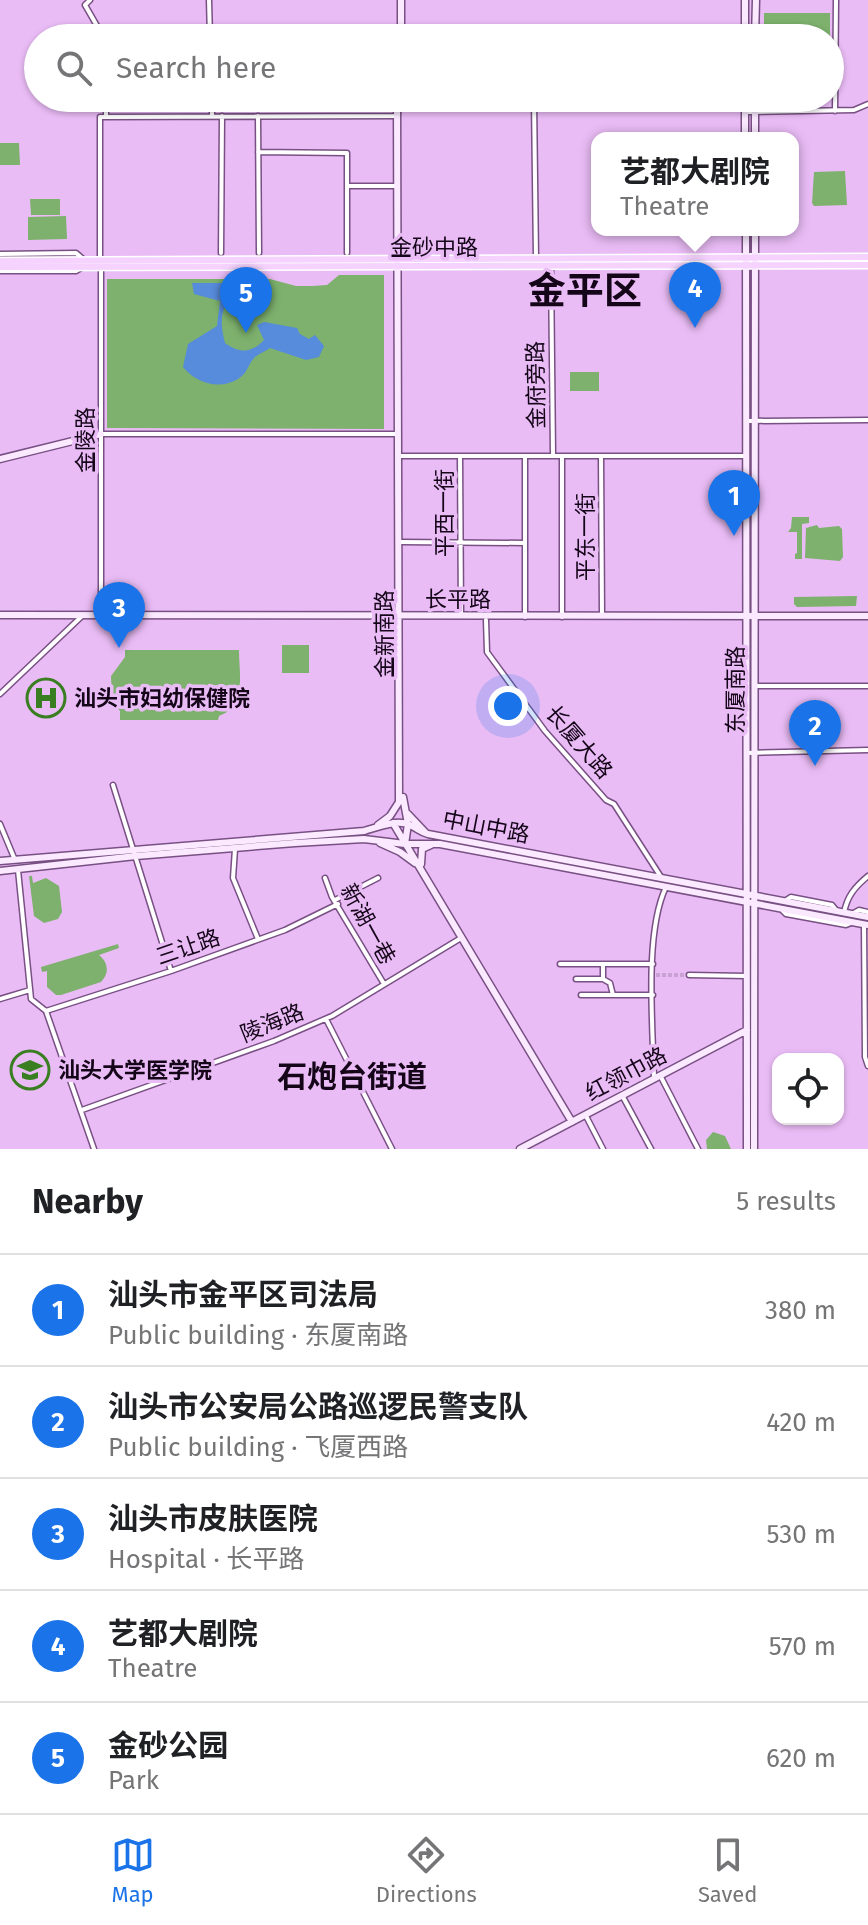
<!DOCTYPE html>
<meta charset="utf-8">
<style>
body{margin:0;font-family:"Fira Sans","Noto Sans SC",sans-serif;background:#f6f6f6;color:#202124}
.controls{position:absolute;right:24px;bottom:24px;display:grid;overflow:hidden;border-radius:16px;box-shadow:0 2px 6px #0004}
.controls button{width:72px;height:72px;display:grid;place-items:center;padding:0;border:0;border-bottom:2px solid #e0e0e0;background:#fff;color:#202124;font:40px sans-serif}
.you{position:absolute;left:508px;top:706px;width:28px;height:28px;margin:-20px;border:6px solid #fff;border-radius:50%;background:#1a73e8;box-shadow:0 0 0 12px #1a73e833}
.badge{display:grid;place-items:center;width:52px;height:52px;border-radius:50%;background:#1a73e8;color:#fff;font-size:26px;font-weight:700}
.pin{position:absolute;translate:-50% -66px;filter:drop-shadow(0 2px 4px #0008)}
.pin::after{content:'';position:absolute;top:42px;width:28px;height:24px;background:inherit;clip-path:polygon(0 0,100% 0,50% 100%)}
.popup{position:absolute;left:591px;top:132px;width:208px;height:104px;box-sizing:border-box;display:grid;place-content:center;border-radius:16px;background:#fff;filter:drop-shadow(0 2px 6px #0005);font-size:26px;white-space:nowrap;color:#757577}
.popup b{font-size:30px;color:#202124}
.popup::after{content:'';position:absolute;left:50%;top:100%;margin-left:-16px;border:16px solid transparent;border-top-color:#fff}
.list{margin:0;padding:0;list-style:none}
h2{display:flex;justify-content:space-between;align-items:center;height:104px;margin:0;padding:0 32px;font-size:34px}
h2 small{font-size:26px;font-weight:400;color:#757577}
.list li{display:grid;grid-template-columns:52px 1fr auto;gap:24px;align-items:center;box-sizing:border-box;height:112px;padding:0 32px;border-top:2px solid #e0e0e0}
.list b{display:block;font-size:30px;white-space:nowrap}
.list p{margin:0;font-size:26px;white-space:nowrap;color:#757577}
.list em{font-size:26px;font-style:normal;color:#757577}
.icon{flex:none;width:44px;height:44px;fill:none;stroke:currentColor;stroke-width:2;stroke-linecap:round;stroke-linejoin:round}
.map{position:relative;flex:none;width:868px;height:1149px;overflow:hidden}
.search{position:absolute;background:#fff;box-shadow:0 2px 6px #0004;left:24px;right:24px;top:24px;height:88px;display:flex;align-items:center;gap:20px;box-sizing:border-box;padding:0 28px;border-radius:44px;color:#757577;font-size:30px}
.sheet{height:664px;background:#fff}
nav{display:flex;justify-content:space-around;align-items:center;box-sizing:border-box;height:112px;border-top:2px solid #e0e0e0;background:#fff;font-size:22px;color:#757577}
nav a{display:grid;justify-items:center;gap:4px}
nav .on{color:#1a73e8}
.map>svg:first-child{display:block}
.green{fill:#7db16d}
.water{fill:#578bdb}
.lines{fill:none;stroke-linecap:round;stroke-linejoin:round}
.street-tunnel{stroke:#caa1d5;stroke-width:4;stroke-dasharray:4 2;stroke-linecap:butt}
.street-casing{stroke:#785083;stroke-width:7}
.secondary-casing{stroke:#785083;stroke-width:9}
.primary-casing{stroke:#fff;stroke-width:9}
.street{stroke:#fff;stroke-width:4}
.secondary{stroke:#fae9ff;stroke-width:6}
.primary{stroke:#f5d3fe;stroke-width:6}
.labels{text-anchor:middle;dominant-baseline:central;stroke-width:7;stroke-linejoin:round;paint-order:stroke}
.street-label{font-size:22px;fill:#140518;stroke:#eabcf6}
.poi-label{font-size:22px;font-weight:bold;fill:#140518;stroke:#eabcf6;text-anchor:start}
.district-label{font-size:30px;font-weight:bold;fill:#140518;stroke:#eabcf6}
.town-label{font-size:38px;font-weight:bold;fill:#140518;stroke:#eabcf6}
</style>
<div class="map">
<svg width="868" height="1149" viewBox="0 0 868 1149">
<rect width="100%" height="100%" fill="#eabcf6"/>
<path class="green" d="M764 13H830V49V38H764Z
M0 143H19L20 165H0Z
M845 171 847 205 814 206 812 203 814 172Z
M30 199H60V215H31Z
M66 216 67 239 28 240V217Z
M339 275H384V429L107 428V279H270L296 286H312L327 285Z
M570 372H599V391H570Z
M792 517H809V523L802 524V559H795V554L797 553V532H788L791 528Z
M817 525 819 528 839 526 842 529 843 557 840 561 805 558 806 528Z
M857 596 856 606 797 607 794 604V597Z
M282 645H309V673H282Z
M125 650H239C239 675 247 706 219 716L218 720H120V711L112 702 111 676 125 657Z
M29 876H32L33 883 46 878 59 886 62 912 58 919 44 923 34 916Z
M118 944 119 948 99 955C108 962 110 973 101 982L61 995H56L47 987V971L42 972 41 967Z
M713 1132 725 1136 731 1149H707L706 1140Z"/>
<path class="water" d="M192 283H234C233 294 227 299 224 309 220 319 222 332 225 343 240 354 252 353 264 340L257 325 264 322 297 328 300 334 309 339 315 335 324 346 319 357 306 360 270 348C266 351 258 354 254 358 250 362 248 369 244 374 226 392 197 385 183 367L188 344 217 326 220 301 194 294Z"/>
<g class="lines">
<path class="street-tunnel" d="M656 975H689"/>
<defs>
<path id="street" d="M90 0 85 5 104 38
M209 0 210 38
M106 98V117
M212 98V116
M534 100 536 258
M835 111 836 0
M745 112 854 110 868 104
M258 116 259 253
M258 152 347 153V253
M348 186H397
M221 253 222 116
M0 254 76 253 83 259
M100 258V117L397 116 401 101 745 99
M551 266 553 455
M0 271H76L81 268
M747 421 868 420
M101 434H397
M401 456H746
M460 456 461 615
M525 456V617
M562 456V617
M601 456 602 614
M401 542 525 543
M101 615V268
M486 620 487 652 545 731 606 800 614 804 661 877
M754 686H868
M0 694 81 617
M746 753 868 750
M113 785 171 971
M0 824 15 860
M235 849 233 878 258 939
M18 870 31 999 46 1011 94 1149
M325 878 332 897 384 984
M335 900 378 878
M785 901 791 897 832 905 836 910
M783 911 786 914 846 925 851 923
M844 913C847 896 855 887 868 876
M852 914 859 910 868 912
M864 925 865 1057 868 1066
M560 964H653
M603 964V979L610 983 613 995H653
M689 975 747 976
M576 979H603
M581 995H613
M0 999 30 990
M46 1011 171 971 285 930 338 904
M326 1019 392 1149
M661 1077 698 1149
M654 1079C653 1026 644 933 666 887
M623 1097 651 1149
M82 1110 274 1041 332 1016 461 938
M586 1116 603 1149"/>
<path id="secondary" d="M401 0V38
M745 0V38
M755 38 756 0
M745 138V98
M755 138V98
M746 230 747 1149
M0 459 101 434
M0 615 868 616
M403 797 408 824 405 844
M408 814 425 832
M393 823 572 1122
M378 825 390 816 399 802 397 98
M380 843 400 852 415 863
M0 861 364 831C378 827 397 819 410 825 417 828 420 832 428 834L868 917
M421 864 422 849 431 845
M0 871 136 856 295 843 364 839 405 844H440L868 925
M520 1149 747 1030
M754 1149 755 230"/>
<path id="primary" d="M0 261 868 257
M0 267 868 265"/>
</defs>
<use href="#street" class="street-casing"/>
<use href="#secondary" class="secondary-casing"/>
<use href="#primary" class="primary-casing"/>
<use href="#street" class="street"/>
<use href="#secondary" class="secondary"/>
<use href="#primary" class="primary"/>
</g>
<defs>
<symbol id="hospital-ring" viewBox="-11 -11 22 22"><circle r="9.5" fill="#eabcf6" stroke="#397e21" stroke-width="1.5"/><path d="M-5-5h3v3.5h4V-5h3V5h-3V1.5h-4V5h-3Z" fill="#397e21"/></symbol>
<symbol id="university-ring" viewBox="-11 -11 22 22"><circle r="9.5" fill="#eabcf6" stroke="#397e21" stroke-width="1.5"/><path d="M0-5L7-2L0 1L-7-2ZM-4 1L0 2.5L4 1V4Q0 6-4 4Z" fill="#397e21"/></symbol>
</defs>
<g fill-rule="evenodd">
<use href="#hospital-ring" x="24" y="676" width="44" height="44"/>
<use href="#university-ring" x="8" y="1048" width="44" height="44"/>
</g>
<g class="labels">
<g class="street-label">
<text x="434" y="247">金砂中路</text>
<text transform="translate(536 385) rotate(-91)">金府旁路</text>
<text transform="translate(85 440) rotate(-90)">金陵路</text>
<text transform="translate(444 513) rotate(-90)">平西一街</text>
<text transform="translate(585 537) rotate(-90)">平东一街</text>
<text x="458" y="599">长平路</text>
<text transform="translate(384 634) rotate(-90)">金新南路</text>
<text transform="translate(735 690) rotate(-90)">东厦南路</text>
<text transform="translate(579 742) rotate(49)">长厦大路</text>
<text transform="translate(486 827) rotate(11)">中山中路</text>
<text transform="translate(368 924) rotate(61)">新湖一巷</text>
<text transform="translate(188 947) rotate(-19)">三让路</text>
<text transform="translate(272 1023) rotate(-22)">陵海路</text>
<text transform="translate(626 1074) rotate(-28)">红领巾路</text>
</g>
<g class="poi-label">
<text x="74" y="698">汕头市妇幼保健院</text>
<text x="58" y="1070">汕头大学医学院</text>
</g>
<g class="district-label">
<text x="352" y="1077">石炮台街道</text>
</g>
<g class="town-label">
<text x="585" y="291">金平区</text>
</g>
</g>
</svg>
<div class="controls">
<button><svg class="icon" aria-label="locate" viewBox="0 0 24 24"><circle cx="12" cy="12" r="6"/><path d="M12 2v4M12 18v4M2 12h4M18 12h4"/></svg></button>
</div>
<div class="you"></div>
<div class="pin badge" style="left:734px;top:536px">1</div>
<div class="pin badge" style="left:815px;top:766px">2</div>
<div class="pin badge" style="left:119px;top:648px">3</div>
<div class="pin badge" style="left:695px;top:328px">4</div>
<div class="popup"><b>艺都大剧院</b>Theatre</div>
<div class="pin badge" style="left:246px;top:333px">5</div>
<div class="search"><svg class="icon" aria-label="search" viewBox="0 0 24 24"><circle cx="10" cy="10" r="6"/><path d="M15 15l6 6"/></svg>Search here</div>
</div>
<section class="sheet">
<h2>Nearby<small>5 results</small></h2>
<ul class="list">
<li><span class="badge">1</span><div><b>汕头市金平区司法局</b><p>Public building · 东厦南路</p></div><em>380 m</em></li>
<li><span class="badge">2</span><div><b>汕头市公安局公路巡逻民警支队</b><p>Public building · 飞厦西路</p></div><em>420 m</em></li>
<li><span class="badge">3</span><div><b>汕头市皮肤医院</b><p>Hospital · 长平路</p></div><em>530 m</em></li>
<li><span class="badge">4</span><div><b>艺都大剧院</b><p>Theatre</p></div><em>570 m</em></li>
<li><span class="badge">5</span><div><b>金砂公园</b><p>Park</p></div><em>620 m</em></li>
</ul>
</section>
<nav>
<a class="on"><svg class="icon" aria-label="map" viewBox="0 0 24 24"><path d="M3 6l6-2 6 2 6-2v14l-6 2-6-2-6 2zM9 4v14M15 6v14"/></svg>Map</a>
<a><svg class="icon" aria-label="directions" viewBox="0 0 24 24"><path d="M12 3l9 9-9 9-9-9zM9 14v-3h6M13 9l2 2-2 2"/></svg>Directions</a>
<a><svg class="icon" aria-label="saved" viewBox="0 0 24 24"><path d="M7 4h10v16l-5-4-5 4z"/></svg>Saved</a>
</nav>
